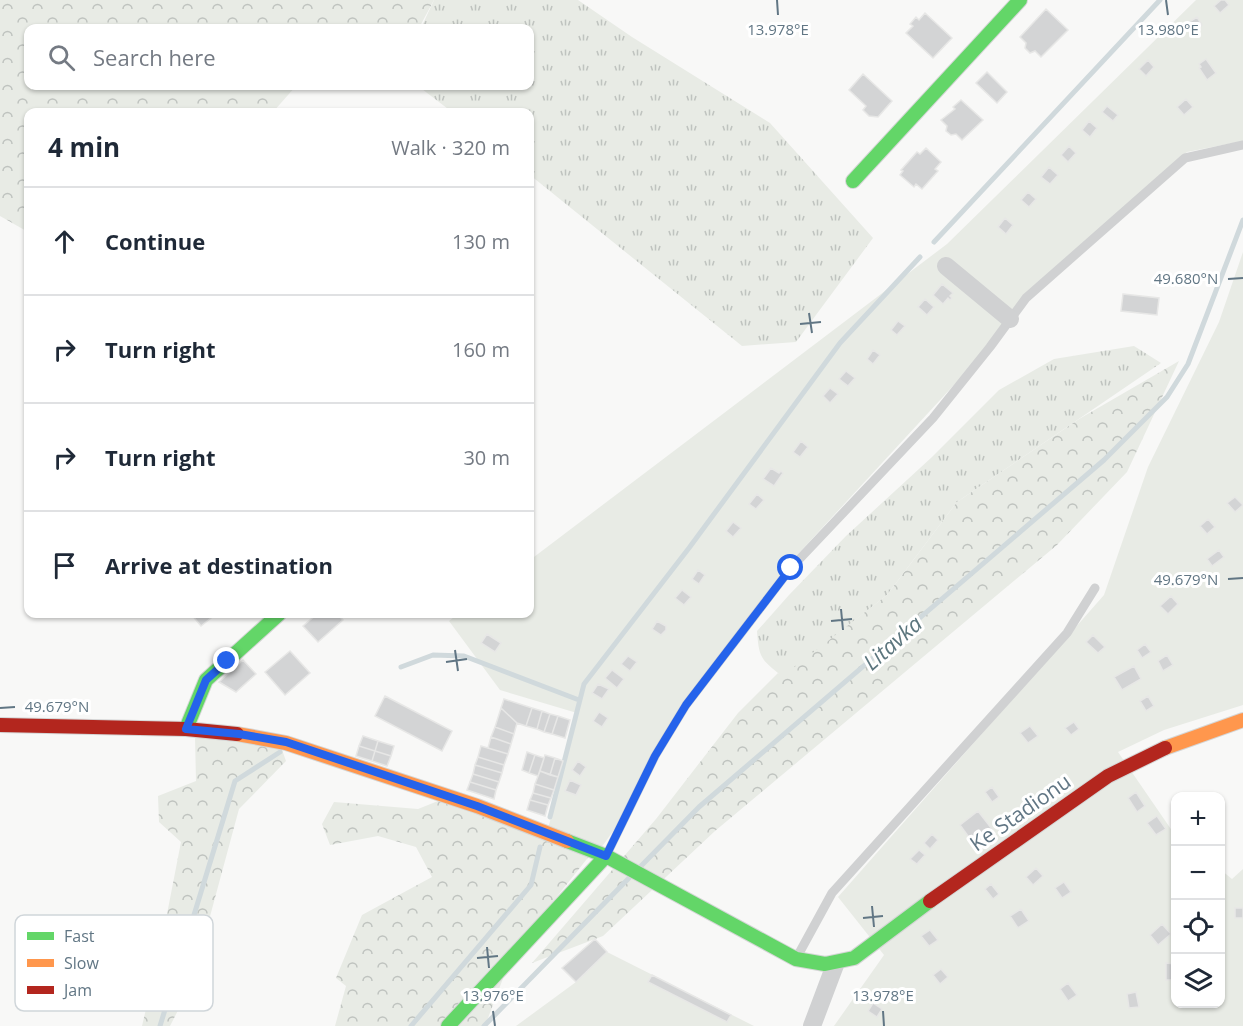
<!DOCTYPE html>
<meta charset="utf-8">
<style>
body{margin:0;font-family:"Open Sans",sans-serif;background:#f6f6f7;color:#1f2937}
.controls{position:absolute;right:18px;bottom:18px;display:grid;overflow:hidden;border-radius:12px;box-shadow:0 2px 4px #0004}
.controls button{width:54px;height:54px;display:grid;place-items:center;padding:0;border:0;border-bottom:2px solid #e0e1e3;background:#fff;color:#1f2937;font:30px sans-serif}
.stop{position:absolute;width:18px;height:18px;margin:-14px;border:4px solid #2563eb;border-radius:50%;background:#fff}
.stop.end{background:#2563eb;border-color:#fff;box-shadow:0 2px 6px #0008}
.list{margin:0;padding:0;list-style:none}
h2{display:flex;justify-content:space-between;align-items:center;height:78px;margin:0;padding:0 24px;font-size:26px}
h2 small{font-size:20px;font-weight:400;color:#747a83}
.list li{display:grid;grid-template-columns:39px 1fr auto;gap:18px;align-items:center;box-sizing:border-box;height:108px;padding:0 24px;border-top:2px solid #e0e1e3}
.list b{display:block;font-size:22px;white-space:nowrap}
.list em{font-size:20px;font-style:normal;color:#747a83}
.icon{flex:none;width:33px;height:33px;fill:none;stroke:currentColor;stroke-width:2;stroke-linecap:round;stroke-linejoin:round}
.map{position:relative;flex:none;width:1243px;height:1026px;overflow:hidden}
.search{position:absolute;background:#fff;box-shadow:0 2px 4px #0004;left:24px;top:24px;width:510px;height:66px;display:flex;align-items:center;gap:15px;box-sizing:border-box;padding:0 21px;border-radius:12px;color:#747a83;font-size:22px}
.panel{position:absolute;background:#fff;box-shadow:0 2px 4px #0004;left:24px;top:108px;width:510px;height:510px;border-radius:12px}
.map>svg:first-child{display:block}
.grass{fill:url(#grass-tufts)}
.forest{fill:url(#forest-crowns)}
.green{fill:#e8ebe5}
.lines{fill:none;stroke-linecap:round;stroke-linejoin:round}
.stream{stroke:#d0d9dc;stroke-width:5}
.building{fill:#d3d4d5;stroke:#e7e7e6;stroke-width:1.5}
.fast-casing{stroke:#d5d6d6;stroke-width:16}
.slow-casing{stroke:#d5d6d6;stroke-width:16}
.jam-casing{stroke:#d5d6d6;stroke-width:16}
.lane{stroke:#d0d1d2;stroke-width:9}
.street{stroke:#d0d1d2;stroke-width:18}
.fast{stroke:#63d668;stroke-width:14}
.slow{stroke:#ff974d;stroke-width:14}
.jam{stroke:#b3261e;stroke-width:14}
.route{stroke:#2563eb;stroke-width:8}
.ticks{fill:none;stroke:#617684;stroke-width:2}
.labels{text-anchor:middle;dominant-baseline:central;stroke-width:6;stroke-linejoin:round;paint-order:stroke}
.street-label{font-size:21px;fill:#617684;stroke:#fff}
.water-label{font-size:22px;font-style:italic;fill:#5c767e;stroke:#fff}
.key{fill:#fff;stroke:#d0d6da;stroke-width:1.5}
.key-label{font-size:16px;fill:#617684}
.ticks-label{font-size:15px;text-anchor:middle;fill:#617684;stroke:#fff;stroke-width:6;stroke-linejoin:round;paint-order:stroke}
</style>
<div class="map">
<svg width="1243" height="1026" viewBox="0 0 1243 1026">
<defs>
<pattern id="grass-tufts" width="24" height="20" patternUnits="userSpaceOnUse" patternTransform="scale(1.5)"><rect width="24" height="20" fill="#e8ebe5"/><path d="M3 7l-1-3M5 7V3M7 7l1-3M15 17l-1-3M17 17v-4M19 17l1-3" fill="none" stroke="#bfc3bf"/></pattern>
<pattern id="forest-crowns" width="20" height="18" patternUnits="userSpaceOnUse" patternTransform="scale(1.5)"><rect width="20" height="18" fill="#e8ebe5"/><path d="M2 6a3 3 0 1 1 6 0M12 15a3 3 0 1 1 6 0" fill="none" stroke="#bfc3bf"/></pattern>
</defs>
<rect width="100%" height="100%" fill="#f8f8f7"/>
<path class="grass" d="M434 0H578L632 37 770 123 873 238 796 342 742 346 530 175V112H452L418 86H530V28H421Z
M1134 346 1161 363 957 502 887 595 783 677C761 659 759 659 757 631L789 595 846 536 932 457 999 390 1054 359Z"/>
<path class="forest" d="M0 0H434L419 28H28V86H296L273 112H28V232L0 216Z
M1179 361 1127 472 1057 545 715 831 603 936 532 963 656 819 738 713 778 673 783 676 887 595 957 502 1079 419Z
M276 733 286 761 239 809 192 983 170 1026H142L160 950 181 842 159 822 158 796 196 781 195 737Z
M448 797 594 850 513 952 485 1026H335L346 986 336 978 362 915 432 877 416 847 378 836 330 845 322 824 334 802 418 809Z"/>
<path class="green" d="M1196 0H1243V141L1187 152 1024 296 988 348 788 565 676 714 631 806 601 848 548 829 577 713 500 690 449 621 458 614H530V560L947 244Z
M1243 252V705L1164 730 1118 752 1175 835 1176 1004H1220L1221 870 1232 879 1243 869V1026H834L884 955 838 897 1104 595 1148 467 1219 322Z
M595 939 607 952 754 1026H516L576 982 562 968Z"/>
<g class="lines">
<path class="stream" d="M934 242 1160 0
M401 667 433 655 464 656 579 700
M550 817 584 684 689 548 840 343 920 257
M641 866 699 807 1104 460 1167 397 1188 364 1243 220
M160 1026 235 781 280 752
M411 1026 531 885 540 847
M484 1026 630 877"/>
</g>
<path class="building" d="M1221 0H1225L1229 5 1220 13 1214 6Z
M1046 9 1068 30 1041 57 1035 51 1030 53 1025 48 1026 43 1020 37Z
M925 13 952 38 933 58 906 33 913 26 910 24 916 17 919 20Z
M1197 17 1202 25 1192 32 1186 24Z
M1206 59 1216 73 1207 80 1199 68 1201 67 1199 64Z
M1148 60 1154 67 1146 76 1139 69Z
M987 72 1007 92 997 103 976 83Z
M863 74 892 101 878 117 869 116 863 110 866 106 849 90Z
M1186 99 1193 107 1184 115 1177 107Z
M961 100 983 120 962 140 956 134 951 135 946 131 947 126 941 120 955 109 953 107Z
M1107 106 1118 115 1113 121 1102 112Z
M1089 121 1097 128 1090 137 1082 130Z
M1069 146 1076 153 1068 162 1061 155Z
M926 148 941 162 935 169 938 171 922 189 916 184 914 187 900 175 903 171 901 170 917 152 920 154Z
M1049 167 1058 175 1050 184 1041 177Z
M1028 192 1036 199 1029 207 1021 200Z
M1005 218 1013 225 1006 234 998 227Z
M942 284 953 293 950 296 952 298 950 300 948 298 943 304 933 295Z
M1123 294 1159 298 1157 315 1121 311Z
M925 299 934 307 927 315 918 307Z
M898 321 905 326 897 335 891 330Z
M873 350 880 355 873 364 867 359Z
M846 371 855 378 848 386 839 379Z
M830 388 838 394 830 403 823 396Z
M801 441 808 447 800 457 793 452Z
M771 468 779 473 781 471 783 473 774 486 763 479Z
M757 494 764 500 756 509 749 504Z
M1235 497 1243 505 1235 512 1227 503Z
M1208 519 1215 527 1207 534 1200 526Z
M733 522 741 528 733 537 726 531Z
M1219 550 1224 557 1212 566 1207 559Z
M698 570 705 575 699 584 692 579Z
M682 590 691 597 684 605 675 598Z
M1171 596 1178 604 1168 614 1160 606Z
M191 614H216L201 626Z
M317 614H337L343 620 318 642 303 626Z
M657 621 666 626V630L661 635 652 629Z
M487 634 501 643 495 652 481 643Z
M1093 635 1105 647 1098 653 1086 642Z
M1145 644 1151 652 1142 658 1137 650Z
M290 651 310 673 285 695 265 672Z
M1167 655 1173 665 1163 671 1158 661Z
M628 656 637 662 630 671 621 664Z
M243 660 256 674 236 692 219 682Z
M1134 666 1141 679 1122 690 1114 677Z
M612 670 624 679 617 688 605 678Z
M598 684 609 689 602 699 592 693Z
M385 696 452 731 442 751 375 716Z
M1148 696 1154 706 1146 711 1140 701Z
M504 699 532 708 526 726 517 723 501 708Z
M501 708 517 723 514 734 495 727Z
M532 708 542 711 537 729 526 726Z
M542 711 550 714 544 732 537 729Z
M599 712 608 718 602 727 593 721Z
M550 714 558 716 552 734 544 732Z
M558 716 570 720 565 738 552 734Z
M1074 722 1079 729 1071 735 1065 728Z
M1030 726 1038 736 1028 743 1020 733Z
M495 727 514 734 511 744 491 737Z
M363 736 378 741 375 751 359 746Z
M491 737 511 744 508 754 488 748Z
M378 741 394 746 391 756 375 751Z
M359 746 375 751 372 761 356 756Z
M481 746 508 754 504 765 478 757Z
M375 751 391 756 387 766 372 761Z
M527 752 535 755 529 773 522 770Z
M535 755 544 758 538 776 529 773Z
M545 755 555 758 550 775 540 771Z
M478 757 504 765 502 773 475 765Z
M555 758 563 761 558 777 550 775Z
M578 761 586 767 580 776 572 770Z
M475 765 502 773 499 782 473 774Z
M540 771 558 777 554 790 535 784Z
M473 774 499 782 496 790 470 782Z
M570 780 581 785 576 795 565 791Z
M470 782 496 790 494 799 467 790Z
M535 784 554 790 551 798 533 793Z
M992 787 999 797 992 802 985 792Z
M1136 792 1145 806 1137 812 1128 798Z
M533 793 551 798 548 805 530 800Z
M530 800 548 805 545 816 527 810Z
M978 811 992 829 973 843 960 825Z
M1157 816 1166 829 1156 835 1147 823Z
M932 834 938 840 930 849 924 843Z
M919 850 925 855 917 864 910 859Z
M1036 868 1043 876 1033 885 1026 877Z
M1064 882 1071 892 1062 898 1055 888Z
M991 884 999 894 993 899 985 889Z
M1235 908H1243V918H1235Z
M1021 909 1029 921 1018 928 1010 916Z
M1162 924 1171 934 1158 945 1150 935Z
M930 930 938 940 929 946 921 936Z
M595 939 607 952 576 982 562 968Z
M1166 963 1176 964V980H1166Z
M941 969 948 977 940 984 933 975Z
M652 975 731 1015 727 1022 648 982Z
M1068 983 1077 995 1068 1001 1060 989Z
M1136 992 1139 1007 1129 1008 1127 994Z
M873 1003 882 1009 877 1017 868 1011Z"/>
<g class="lines">
<defs>
<path id="fast" d="M853 181 1020 0
M186 729 206 680 279 614
M567 841 606 856 796 959 825 964 854 958 930 901
M448 1026 606 856"/>
<path id="slow" d="M237 734 286 743 477 806 567 841
M1165 748 1243 720"/>
<path id="jam" d="M0 725 186 729 237 734
M930 901 1108 776 1165 748"/>
</defs>
<use href="#fast" class="fast-casing"/>
<use href="#slow" class="slow-casing"/>
<use href="#jam" class="jam-casing"/>
<path class="lane" d="M607 854 655 756 686 705 791 568 933 418 990 347 1026 298 1185 158 1243 145
M797 957 832 893 1067 633 1095 588"/>
<path class="street" d="M946 266 1010 319
M812 1026 835 965"/>
<use href="#fast" class="fast"/>
<use href="#slow" class="slow"/>
<use href="#jam" class="jam"/>
</g>
<g class="lines">
<path class="route" d="M227 661 206 680 186 729 239 734 286 742 477 806 606 856 655 756 686 705 791 568"/>
</g>
<path class="ticks" d="M777 0 778 15M1166 0 1168 15M1228 279 1243 278M809 313 812 333M800 324 821 322M1228 579 1243 578M841 609 843 630M831 621 852 619M455 650 458 671M446 662 467 659M0 708 15 707M872 906 874 927M863 918 883 916M487 947 489 968M477 958 498 956M493 1011 495 1026M883 1011 884 1026"/>
<g class="labels">
<g class="street-label">
<text transform="translate(1020 812) rotate(-35)">Ke Stadionu</text>
</g>
<g class="water-label">
<text transform="translate(892 642) rotate(-41)">Litavka</text>
</g>
</g>
<rect x="15" y="915" width="198" height="96" rx="9" class="key"/>
<rect x="27" y="932" width="27" height="8" fill="#63d668"/>
<rect x="27" y="959" width="27" height="8" fill="#ff974d"/>
<rect x="27" y="986" width="27" height="8" fill="#b3261e"/>
<g class="key-label">
<text x="64" y="942">Fast</text>
<text x="64" y="969">Slow</text>
<text x="64" y="996">Jam</text>
</g>
<g class="ticks-label">
<text x="778" y="35">13.978°E</text>
<text x="1168" y="35">13.980°E</text>
<text x="1186" y="284">49.680°N</text>
<text x="1186" y="585">49.679°N</text>
<text x="57" y="712">49.679°N</text>
<text x="493" y="1001">13.976°E</text>
<text x="883" y="1001">13.978°E</text>
</g>
</svg>
<div class="controls">
<button>+</button>
<button>−</button>
<button><svg class="icon" aria-label="locate" viewBox="0 0 24 24"><circle cx="12" cy="12" r="6"/><path d="M12 2v4M12 18v4M2 12h4M18 12h4"/></svg></button>
<button><svg class="icon" aria-label="layers" viewBox="0 0 24 24"><path d="M12 4l9 5-9 5-9-5zM3 14l9 5 9-5"/></svg></button>
</div>
<div class="stop" style="left:791px;top:568px"></div>
<div class="stop end" style="left:227px;top:661px"></div>
<div class="search"><svg class="icon" aria-label="search" viewBox="0 0 24 24"><circle cx="10" cy="10" r="6"/><path d="M15 15l6 6"/></svg>Search here</div>
<section class="panel">
<h2>4 min<small>Walk · 320 m</small></h2>
<ul class="list">
<li><svg class="icon" aria-label="ahead" viewBox="0 0 24 24"><path d="M12 20V5M6 11l6-6 6 6"/></svg><div><b>Continue</b></div><em>130 m</em></li>
<li><svg class="icon" aria-label="right" viewBox="0 0 24 24"><path d="M7 20v-9h11M14 6l5 5-5 5"/></svg><div><b>Turn right</b></div><em>160 m</em></li>
<li><svg class="icon" aria-label="right" viewBox="0 0 24 24"><path d="M7 20v-9h11M14 6l5 5-5 5"/></svg><div><b>Turn right</b></div><em>30 m</em></li>
<li><svg class="icon" aria-label="arrive" viewBox="0 0 24 24"><path d="M6 21V4h12l-3 4 3 4H6"/></svg><div><b>Arrive at destination</b></div></li>
</ul>
</section>
</div>
